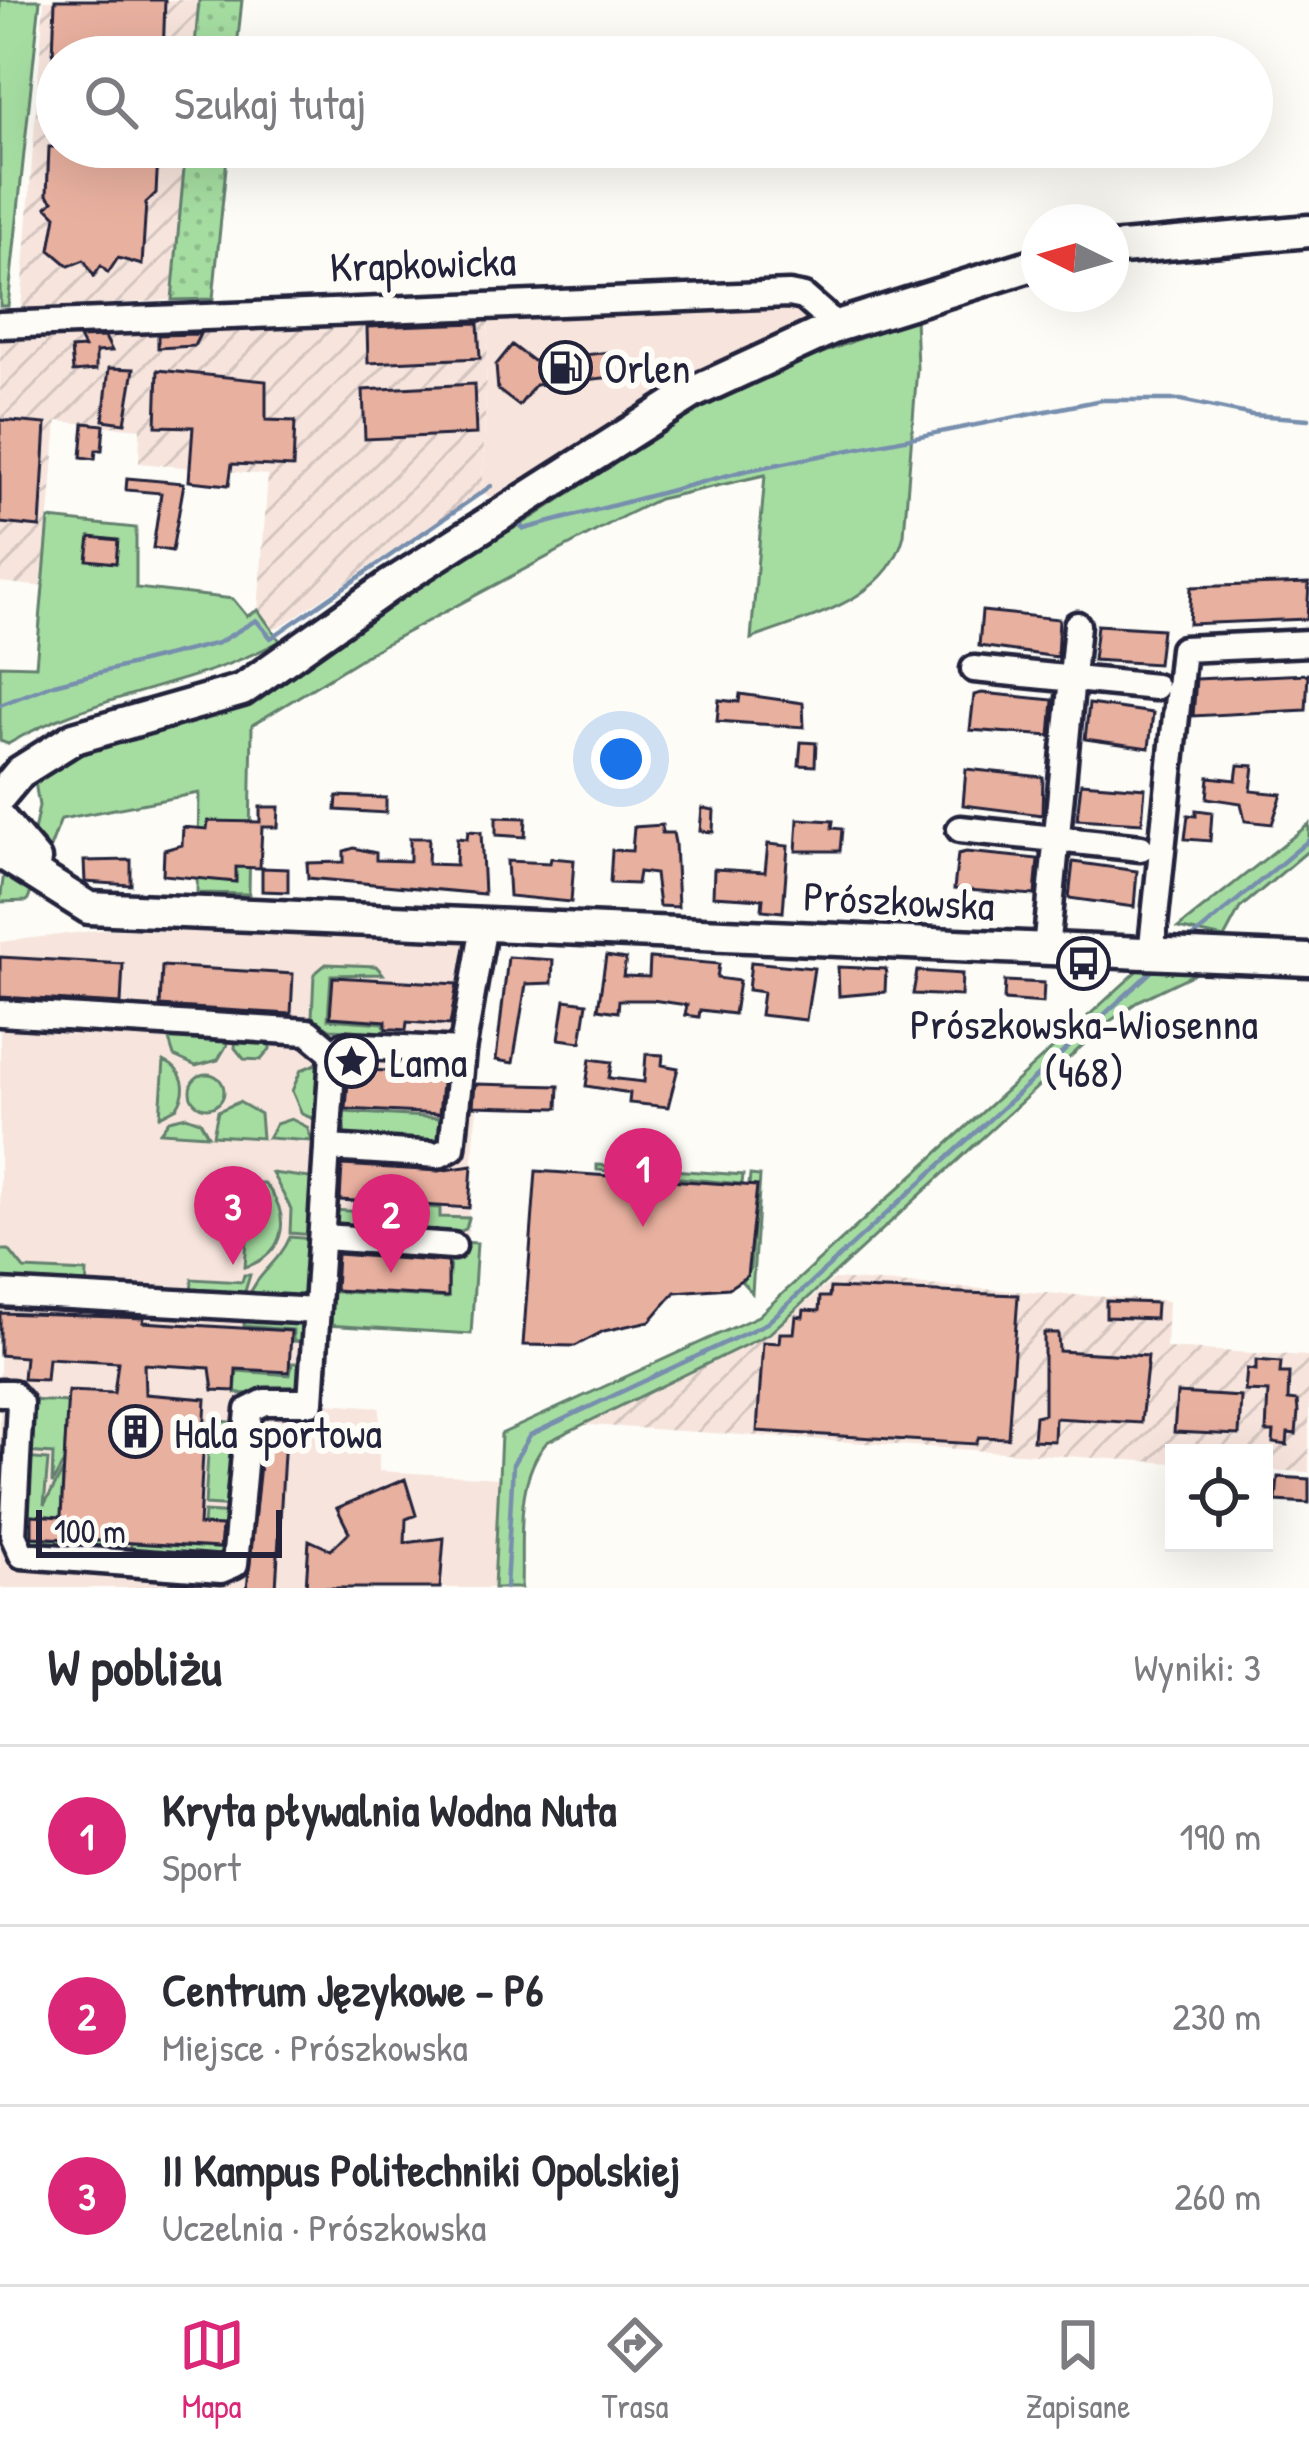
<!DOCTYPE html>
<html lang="pl">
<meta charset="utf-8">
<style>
body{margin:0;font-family:"Patrick Hand",sans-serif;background:#f2f2f3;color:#2b2b33}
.controls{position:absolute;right:36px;bottom:36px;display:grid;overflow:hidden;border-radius:0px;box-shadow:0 12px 48px #0002}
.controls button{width:108px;height:108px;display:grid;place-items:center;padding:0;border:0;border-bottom:3px solid #e1e1e2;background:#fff;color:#2b2b33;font:60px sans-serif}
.compass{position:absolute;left:1021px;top:204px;width:108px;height:108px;border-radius:50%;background:#fff;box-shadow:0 12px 48px #0002;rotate:275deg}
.scale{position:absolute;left:36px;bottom:30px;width:246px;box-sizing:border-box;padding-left:12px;border:6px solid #22223b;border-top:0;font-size:33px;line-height:42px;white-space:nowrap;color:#22223b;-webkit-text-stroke:9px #fdfcf7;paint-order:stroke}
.you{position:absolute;left:621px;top:759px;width:42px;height:42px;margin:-30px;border:9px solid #fff;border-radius:50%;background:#1a73e8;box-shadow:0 0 0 18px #1a73e833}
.badge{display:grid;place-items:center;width:78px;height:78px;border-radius:50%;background:#db2777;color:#fff;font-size:39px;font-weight:700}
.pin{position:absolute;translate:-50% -99px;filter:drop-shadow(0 3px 6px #0008)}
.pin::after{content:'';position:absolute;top:63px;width:42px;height:36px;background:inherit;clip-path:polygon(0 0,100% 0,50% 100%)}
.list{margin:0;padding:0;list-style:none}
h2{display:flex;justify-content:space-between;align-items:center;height:156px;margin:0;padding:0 48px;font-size:51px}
h2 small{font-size:39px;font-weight:400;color:#7c7c81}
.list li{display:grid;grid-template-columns:78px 1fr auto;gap:36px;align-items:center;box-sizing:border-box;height:180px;padding:0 48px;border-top:3px solid #e1e1e2}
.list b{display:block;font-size:45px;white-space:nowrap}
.list p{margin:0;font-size:39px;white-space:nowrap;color:#7c7c81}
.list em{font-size:39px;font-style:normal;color:#7c7c81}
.icon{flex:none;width:66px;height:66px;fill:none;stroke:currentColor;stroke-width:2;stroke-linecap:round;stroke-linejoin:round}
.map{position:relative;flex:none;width:1309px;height:1588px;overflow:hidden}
.search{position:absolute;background:#fff;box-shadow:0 12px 48px #0002;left:36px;right:36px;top:36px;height:132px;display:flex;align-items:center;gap:30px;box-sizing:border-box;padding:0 42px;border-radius:66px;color:#7c7c81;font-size:45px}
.sheet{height:696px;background:#fff}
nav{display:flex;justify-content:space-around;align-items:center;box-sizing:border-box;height:168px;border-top:3px solid #e1e1e2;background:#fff;font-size:33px;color:#7c7c81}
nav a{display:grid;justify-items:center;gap:6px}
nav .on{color:#db2777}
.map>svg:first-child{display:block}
.built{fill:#f7e5dd}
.industrial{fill:url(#industrial-furrows)}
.green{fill:#a5dda1;stroke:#64806e;stroke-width:3}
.garden{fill:url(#garden-dots);stroke:#64806e;stroke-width:3}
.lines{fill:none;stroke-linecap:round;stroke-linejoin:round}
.stream{stroke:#778ead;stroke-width:4.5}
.building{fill:#e8b09f;stroke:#22223b;stroke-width:3}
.minor-casing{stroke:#22223b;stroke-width:33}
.major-casing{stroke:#22223b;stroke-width:39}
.minor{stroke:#fdfcf7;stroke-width:24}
.major{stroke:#fdfcf7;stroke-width:30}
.labels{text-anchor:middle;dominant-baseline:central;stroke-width:12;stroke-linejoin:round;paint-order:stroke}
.street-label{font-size:42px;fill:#22223b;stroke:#fdfcf7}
.poi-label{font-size:42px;fill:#22223b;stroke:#fdfcf7;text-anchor:start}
</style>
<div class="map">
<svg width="1309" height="1588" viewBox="0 0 1309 1588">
<defs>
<pattern id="industrial-furrows" width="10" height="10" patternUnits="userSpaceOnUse" patternTransform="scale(3)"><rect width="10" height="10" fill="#f7e5dd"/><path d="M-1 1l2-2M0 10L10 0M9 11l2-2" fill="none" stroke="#d3c4bf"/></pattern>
<pattern id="garden-dots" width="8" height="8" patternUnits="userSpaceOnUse" patternTransform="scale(3)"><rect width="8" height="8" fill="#a5dda1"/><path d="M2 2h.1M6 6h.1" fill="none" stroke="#8ebd8c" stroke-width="1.8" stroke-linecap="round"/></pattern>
</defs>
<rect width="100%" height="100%" fill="#fdfcf7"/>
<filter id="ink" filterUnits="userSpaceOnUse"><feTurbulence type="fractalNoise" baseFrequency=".00833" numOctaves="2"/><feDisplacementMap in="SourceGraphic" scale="24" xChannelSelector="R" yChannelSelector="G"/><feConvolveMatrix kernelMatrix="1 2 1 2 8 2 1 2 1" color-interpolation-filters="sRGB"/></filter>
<g filter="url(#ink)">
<path class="built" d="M789 294 837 326 504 510 482 491 489 316Z
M108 929 490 942 464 1105 477 1106 460 1329 333 1321 327 1403 380 1407 379 1471 499 1478 494 1588H0V942Z"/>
<path class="industrial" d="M44 0H199L194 57H57V147H186L172 300 21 310Z
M489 316 482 491 280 627 270 629 258 610 268 475 139 463 140 429 57 421 43 587 0 582V338Z
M834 1279 1168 1301 1166 1348 1309 1356V1472L1264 1470V1453H1174V1463L574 1424 770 1333Z"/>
<path class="green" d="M0 0H40L8 306H0Z
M915 317 917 368 904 535C888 602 807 617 751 639L765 475 659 499 624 516 383 645 252 725 249 894 197 893 199 793 61 819 47 856 33 837 39 806 34 776 75 750 119 736 397 596 535 516 693 411 748 382Z
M49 519 136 528V588L233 599 247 616 258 610 280 641C193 688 93 693 8 744L0 741V665L36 666Z
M1309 824V850L1240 908 1224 938 1178 928Z
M4 872 33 887 27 901 0 902Z
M326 964 376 966 383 974 331 975 328 1019 384 1023 385 1032 330 1029 312 1018 314 974Z
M1142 967 1198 972 1140 1000 1106 1024 770 1333 547 1442C514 1480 523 1540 521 1588H494L501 1434 758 1316Z
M166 1030 231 1038 218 1060 196 1066 174 1056Z
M236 1034 270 1036V1049L261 1060 244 1059 235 1048Z
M164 1061C184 1070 189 1089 177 1107L160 1116Z
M323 1061 321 1122 302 1114 292 1091 301 1070Z
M190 1091a17 17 0 1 1 34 0a17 17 0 1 1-34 0Z
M239 1102 260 1114 262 1138 213 1135 218 1111Z
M343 1112 442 1118 441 1142 345 1138Z
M186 1116 200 1121 208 1135 160 1132 169 1120Z
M291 1119 307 1127 312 1141 268 1138 276 1124Z
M597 1165 743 1175 742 1184 597 1170Z
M272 1173 318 1179 314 1235 290 1233 291 1209Z
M750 1175 760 1176 752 1293 742 1282 750 1268 756 1187 749 1185Z
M251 1183H264C292 1213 287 1255 245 1267Z
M367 1204 440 1208V1217L469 1218 466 1229 454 1234 335 1227 333 1210 365 1212Z
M290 1237 313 1239 307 1290 294 1301H247C256 1273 279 1264 290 1237Z
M458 1242 477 1243 471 1334 326 1325 328 1291 447 1298 451 1250Z
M0 1250H9L24 1269 87 1272 86 1292 0 1287Z
M244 1275H250L242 1301 191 1298 192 1279 242 1282Z
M245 1313 298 1318 306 1324 304 1389 290 1397 235 1393 237 1371 290 1375 292 1363H303L305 1342 293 1341V1330L244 1326Z
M28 1400 68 1402 64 1462 52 1484 53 1454 25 1452Z
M210 1420 241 1423 235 1507 205 1505Z
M24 1458 48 1460 44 1505 63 1471 61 1517 32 1515 31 1537 125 1543 124 1559 23 1546Z
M204 1512 235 1514 229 1561 130 1559 131 1543 226 1549 228 1527 203 1525Z"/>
<path class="garden" d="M199 0H242L236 57H194Z
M186 147H228L213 299 172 300Z"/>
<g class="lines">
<path class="stream" d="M518 523 524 529 744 471 1102 400H1181L1252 415 1309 419
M0 705 54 684 218 643 256 620 271 638 491 486
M1191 939 1309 840
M506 1588 513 1464 530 1435 767 1323 1154 969"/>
</g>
<path class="building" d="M55 0H165L163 57H53Z
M49 147H150L158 155 156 193 146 203 142 265 118 258 108 273 101 266 94 276 84 260 69 266 50 250 56 216 47 207 53 201 47 195Z
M478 323 480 358 368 363 367 327Z
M200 334 194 346 158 348V335Z
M105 337 112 351 96 352V370L73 372 71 349 84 348 79 338Z
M512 345 533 361 610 352 614 377 535 385 519 406 498 390 496 365Z
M109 368 134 369 125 423 103 420Z
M158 370 266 381V420L295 421 293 467 232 464 229 485 189 481 193 427 156 426Z
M474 384 476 434 365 439 363 390Z
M0 420 46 424 40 527 0 523Z
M84 423 104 425 102 450H96L95 459 81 457Z
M127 478 184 483 172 551 153 548 161 493 126 490Z
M90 537 118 540 116 563 87 560Z
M1309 583 1307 619 1189 624 1191 587Z
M982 611 1059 619 1057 657 979 646Z
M1097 625 1162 629 1158 664 1093 660Z
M1308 674 1306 710 1193 716 1196 679Z
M982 693 1053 700 1050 736 970 730 974 695Z
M740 694 803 703 804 727 717 721 719 700 739 702Z
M1089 704 1153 713 1149 748 1085 739Z
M801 742 816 743 815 766 799 765Z
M1238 765 1254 766 1251 791 1282 794 1272 824 1245 821 1241 803 1207 798 1209 777 1236 780Z
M966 769 1043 777 1042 815 963 805Z
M1081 783 1145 788 1142 823 1077 819Z
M337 796 386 798V813L336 810Z
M260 807H279L278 827H262L260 868 236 867V882L163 875 164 850 182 845 183 827 207 829 208 821 260 822Z
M702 808 714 810 713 832 700 831Z
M1196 810 1212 812 1210 841 1185 839 1188 815 1196 816Z
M496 817 526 818 525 837 496 835Z
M798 819 833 821 832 828 842 829 840 851H796Z
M662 825V833H673L675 843 678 907 659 906 655 874 639 872 637 884 610 883 612 850 632 851 634 827Z
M468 831 481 832 484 894 308 878 307 863 344 862V851L354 848 376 853V860L410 861V838H429L428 864 456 865 457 838 467 839Z
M768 844 788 846 783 912 762 910 763 899 713 896 714 869 765 872Z
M966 852 1038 859 1035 895 954 889 958 854Z
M551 858 574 860 571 902 509 896 507 861 550 863Z
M131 860V885L85 882 84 861Z
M1073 862 1137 871 1134 907 1069 898Z
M262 868 288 869V892L262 891Z
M606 956 626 959 623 976 649 977 650 958 719 964 717 978 739 981 734 1014 700 1010 699 1017 685 1015 687 1005 652 1000H619L618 1012 598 1009Z
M0 957 123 964 121 1004 0 997Z
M508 957 553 960 552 983 526 984 513 1063 496 1060Z
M751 962 814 968 806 1020 760 1015 763 992 748 990Z
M162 966 293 974 291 1014 160 1006Z
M838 967 886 969 885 992 839 996Z
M917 971 962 974 961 996 913 994Z
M333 977 457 984 450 1025 407 1022 406 1030 395 1029H386V1021L330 1017Z
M1005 981 1044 983 1043 1003 1004 1000Z
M565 1000 587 1003 581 1042 559 1039Z
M646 1054 663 1055 662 1065 678 1068 668 1107 629 1103 630 1093 586 1086 590 1059 612 1062 609 1078 644 1082Z
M349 1069 443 1074 439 1114 346 1109Z
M475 1084 559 1086 558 1108 473 1106Z
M342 1165 438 1171 472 1166 469 1208 340 1200Z
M536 1171 757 1186 747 1276 729 1288 675 1292 650 1321 604 1331 575 1346 523 1345Z
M337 1254 448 1262V1297L335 1290Z
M830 1288 1018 1295 1008 1438 979 1437 976 1444 757 1431 763 1342 779 1343 780 1333H794L796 1316 803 1317 804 1310 819 1311 820 1297H829Z
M1106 1301 1156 1303 1155 1319 1106 1317Z
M0 1313 144 1318 143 1322 291 1331 289 1372 236 1369 235 1391 213 1390 210 1368 144 1364 145 1394 206 1399 199 1525 222 1526 220 1548 32 1537V1515L61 1517 68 1391 114 1393 118 1362 48 1358 46 1380 23 1379 25 1357 0 1355Z
M1044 1333H1058L1059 1351 1148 1356 1141 1423 1055 1418 1054 1441 1033 1440 1035 1416 1044 1414Z
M1256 1360 1281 1362 1280 1373H1289L1288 1400 1297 1401 1298 1412 1296 1434 1288 1433 1287 1445 1273 1443 1274 1432H1266L1268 1392 1245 1391 1247 1369 1256 1370Z
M1177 1393 1241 1397 1239 1435 1174 1432Z
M263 1436 285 1437 276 1588H247Z
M1278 1477 1309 1479V1503L1276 1501Z
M405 1479 416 1515 406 1519 405 1543 444 1538 440 1588H306L309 1540 331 1550 349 1532 337 1508Z"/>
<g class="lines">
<defs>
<path id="minor" d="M0 325 789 294 804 297 837 326
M974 669 1155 687
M960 829 1141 848
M1046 950 1077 625
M1151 955 1183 649 1309 643
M0 1013 308 1032 333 1053
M333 1053 344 1045 462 1051
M329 1148 439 1155 452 1148 462 1051 484 925
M324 1237 453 1246
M0 1293 316 1311
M0 1393H11L20 1403 13 1535 22 1555 221 1570 235 1564 249 1410 265 1402H311L333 1053"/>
<path id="major" d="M1111 249 1309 231
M0 796 20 772 74 738 242 690 389 586 692 393 837 326 1039 263
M0 819 35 860
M0 852 89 908 1309 960"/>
</defs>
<use href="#minor" class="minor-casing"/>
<use href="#major" class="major-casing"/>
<use href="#minor" class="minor"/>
<use href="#major" class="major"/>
</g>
</g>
<defs>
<symbol id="fuel-ring" viewBox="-11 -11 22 22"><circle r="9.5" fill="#fdfcf7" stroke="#22223b" stroke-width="1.5"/><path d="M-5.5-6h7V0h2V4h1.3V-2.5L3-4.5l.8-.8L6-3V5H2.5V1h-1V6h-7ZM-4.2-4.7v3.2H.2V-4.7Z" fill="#22223b"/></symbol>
<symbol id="bus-ring" viewBox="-11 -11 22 22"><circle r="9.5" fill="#fdfcf7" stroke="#22223b" stroke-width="1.5"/><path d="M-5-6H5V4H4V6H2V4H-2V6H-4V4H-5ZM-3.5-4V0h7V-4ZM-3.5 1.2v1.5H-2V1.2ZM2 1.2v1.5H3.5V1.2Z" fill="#22223b"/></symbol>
<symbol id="sight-ring" viewBox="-11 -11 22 22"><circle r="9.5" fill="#fdfcf7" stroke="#22223b" stroke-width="1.5"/><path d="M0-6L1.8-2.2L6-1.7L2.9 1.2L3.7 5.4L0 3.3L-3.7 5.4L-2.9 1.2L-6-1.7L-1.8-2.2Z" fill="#22223b"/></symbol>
<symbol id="building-ring" viewBox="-11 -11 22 22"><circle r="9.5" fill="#fdfcf7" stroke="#22223b" stroke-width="1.5"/><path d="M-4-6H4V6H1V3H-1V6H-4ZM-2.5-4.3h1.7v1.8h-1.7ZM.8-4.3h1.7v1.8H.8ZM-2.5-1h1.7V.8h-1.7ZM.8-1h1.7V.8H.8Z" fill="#22223b"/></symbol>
</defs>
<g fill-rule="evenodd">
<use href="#fuel-ring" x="536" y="338" width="59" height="59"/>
<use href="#bus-ring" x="1054" y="934" width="59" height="59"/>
<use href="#sight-ring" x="322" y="1032" width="59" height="59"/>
<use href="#building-ring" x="106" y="1402" width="59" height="59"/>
</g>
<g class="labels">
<g class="street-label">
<text transform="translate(423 263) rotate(-2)">Krapkowicka</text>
<text transform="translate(899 900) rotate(3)">Prószkowska</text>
</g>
<g class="poi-label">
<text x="604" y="367">Orlen</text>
<text x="1084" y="1023" text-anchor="middle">Prószkowska-Wiosenna<tspan x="1084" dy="48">(468)</tspan></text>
<text x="390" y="1061">Lama</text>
<text x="174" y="1432">Hala sportowa</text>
</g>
</g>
</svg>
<div class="controls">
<button><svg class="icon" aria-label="locate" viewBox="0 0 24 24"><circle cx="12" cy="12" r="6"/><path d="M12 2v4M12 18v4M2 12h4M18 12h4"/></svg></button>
</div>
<svg class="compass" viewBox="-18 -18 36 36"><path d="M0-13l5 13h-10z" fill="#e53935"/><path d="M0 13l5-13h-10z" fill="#7c7c81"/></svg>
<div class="scale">100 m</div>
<div class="you"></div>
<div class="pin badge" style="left:643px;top:1227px">1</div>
<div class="pin badge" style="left:391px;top:1273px">2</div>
<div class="pin badge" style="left:233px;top:1265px">3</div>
<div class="search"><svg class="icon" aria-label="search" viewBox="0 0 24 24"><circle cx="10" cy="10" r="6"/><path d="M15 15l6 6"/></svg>Szukaj tutaj</div>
</div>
<section class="sheet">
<h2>W pobliżu<small>Wyniki: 3</small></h2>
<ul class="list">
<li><span class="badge">1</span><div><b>Kryta pływalnia Wodna Nuta</b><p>Sport</p></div><em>190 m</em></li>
<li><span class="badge">2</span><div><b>Centrum Językowe - P6</b><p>Miejsce · Prószkowska</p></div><em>230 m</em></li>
<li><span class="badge">3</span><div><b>II Kampus Politechniki Opolskiej</b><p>Uczelnia · Prószkowska</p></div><em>260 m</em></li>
</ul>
</section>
<nav>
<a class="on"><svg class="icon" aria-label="map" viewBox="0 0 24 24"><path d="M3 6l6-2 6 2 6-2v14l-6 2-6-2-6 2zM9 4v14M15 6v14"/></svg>Mapa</a>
<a><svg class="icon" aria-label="directions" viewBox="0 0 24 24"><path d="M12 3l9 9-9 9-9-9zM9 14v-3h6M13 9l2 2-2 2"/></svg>Trasa</a>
<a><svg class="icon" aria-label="saved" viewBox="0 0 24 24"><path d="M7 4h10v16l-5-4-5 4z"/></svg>Zapisane</a>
</nav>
